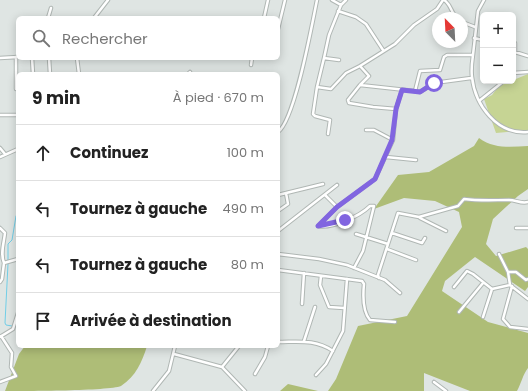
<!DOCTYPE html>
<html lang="fr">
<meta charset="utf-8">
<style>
body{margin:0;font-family:Poppins,sans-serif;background:#f6f6f6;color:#222}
.controls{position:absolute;right:12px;top:12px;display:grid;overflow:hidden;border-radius:6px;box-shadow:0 2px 10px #0003}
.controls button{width:36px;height:36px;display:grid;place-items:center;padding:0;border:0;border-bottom:1px solid #e0e0e0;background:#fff;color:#222;font:20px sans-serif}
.compass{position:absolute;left:432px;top:12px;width:36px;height:36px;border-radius:50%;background:#fff;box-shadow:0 2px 10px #0003;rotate:336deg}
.stop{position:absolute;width:12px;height:12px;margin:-9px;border:3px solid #8165e0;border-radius:50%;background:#fff}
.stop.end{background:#8165e0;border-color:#fff;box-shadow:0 1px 4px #0008}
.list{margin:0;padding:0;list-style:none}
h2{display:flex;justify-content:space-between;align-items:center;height:52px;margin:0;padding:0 16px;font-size:17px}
h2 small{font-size:13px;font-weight:400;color:#767676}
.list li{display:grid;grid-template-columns:26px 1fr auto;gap:12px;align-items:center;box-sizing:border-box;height:56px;padding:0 16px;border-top:1px solid #e0e0e0}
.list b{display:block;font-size:15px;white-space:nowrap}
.list em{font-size:13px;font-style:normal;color:#767676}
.icon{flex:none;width:22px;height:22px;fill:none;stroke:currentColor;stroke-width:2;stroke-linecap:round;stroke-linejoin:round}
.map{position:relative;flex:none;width:528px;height:391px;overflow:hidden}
.search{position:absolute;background:#fff;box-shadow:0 2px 10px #0003;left:16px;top:16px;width:264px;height:44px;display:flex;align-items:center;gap:10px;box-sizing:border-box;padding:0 14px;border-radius:6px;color:#767676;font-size:15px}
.panel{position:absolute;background:#fff;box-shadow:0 2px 10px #0003;left:16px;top:72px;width:264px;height:276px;border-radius:6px}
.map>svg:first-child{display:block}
.green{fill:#c6d494}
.forest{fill:#aebd77}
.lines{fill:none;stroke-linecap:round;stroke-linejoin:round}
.stream{stroke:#71cee7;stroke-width:1}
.minor-casing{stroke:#b0b7b4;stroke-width:4.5}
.minor{stroke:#fff;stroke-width:2.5}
.route{stroke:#8165e0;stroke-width:5}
</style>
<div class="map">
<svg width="528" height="391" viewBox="0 0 528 391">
<rect width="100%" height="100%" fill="#dfe5e3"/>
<path class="green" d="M528 74V130L496 133 484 99 492 95 499 86Z"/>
<path class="forest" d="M479 138C494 149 510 147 528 146V189L518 196 493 219 486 244 496 256 526 247 528 249V287L525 291 475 257 445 281 442 291 488 322 528 333V368C523 374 521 384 517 391H470L424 373V391H328L336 379 358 326 407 316 462 227 459 212 435 201 404 198 374 209 398 175 429 172 474 146Z
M25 346H147C142 362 136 376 121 386 108 391 25 391 5 391L19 354Z
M288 384 318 391H280Z"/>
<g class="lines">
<path class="stream" d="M16 216 12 240 8 244V264L5 323 6 325 18 327"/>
<defs>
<path id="minor" d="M444 0C451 4 451 13 457 18
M341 5 346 0
M338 11 356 17 366 24 383 50
M48 18 51 8
M94 18 108 0
M264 18 268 0
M462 22 475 27
M278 29 285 0
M474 38 483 40
M513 41 515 43V52L528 56
M473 55C472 62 471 70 472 77 475 105 497 135 528 132
M16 57V89
M0 58 18 57
M32 58 33 74
M49 58 50 74
M77 58 79 74
M324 58 329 35 341 5 332 0
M251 65 252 58
M513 73 528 72
M188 74 190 72
M360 85 369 76 360 66 395 44 414 25 437 9 443 0
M317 87 331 89 346 73 360 66
M415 91 420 92 434 83 471 78
M479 101 504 81
M396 109 402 90
M0 115H18
M366 130H374L393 140
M278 132C295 120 312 24 317 0
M328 134 330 120 315 116 313 114 317 87 324 58 339 60
M0 148 5 154
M0 157 18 149
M386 157 416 160
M278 195 323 184
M325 195 337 207
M278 211 288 204 286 193
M420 218 446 231
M0 228 5 233C4 243 0 253 4 263L18 259
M516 228H528
M278 231 337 185
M392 233 422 243 425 238
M356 234 388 244
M387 249 416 260
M278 254 319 259 347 265 385 280 400 293
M499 254 508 272 510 285
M354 268 363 251 374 206H370C360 216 332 229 318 226L337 207 375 179 393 140 396 109 373 107 349 103 348 100 360 85 415 91 420 71 440 70 444 57 447 55H473L478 11 484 0
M278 270 362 281 364 284C363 294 362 311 370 320L395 322
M508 272H516L526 280 528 279
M321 276 320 285 329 307 344 308
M379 278 378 275 398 213 419 217 458 206 464 199C479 201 494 200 509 200 516 200 521 204 528 202
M0 282 2 279 4 263
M512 286 503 319 510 327 528 329
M454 287 467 271 473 274 492 289 510 285 528 299
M302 304 304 273
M459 312 483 283
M483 317 492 289
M0 337 13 329 18 313
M304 341 315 307
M278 342C299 342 315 339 333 351
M174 354 222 367 239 346
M222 367 245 391
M255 374 265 357 268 346
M316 375 326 364 343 331 347 279
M0 382 16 376 11 367 12 353 1 336
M434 382 446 391
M153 391 169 371 175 346"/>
</defs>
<use href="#minor" class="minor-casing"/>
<use href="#minor" class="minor"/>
</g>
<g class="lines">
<path class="route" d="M345 220 318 226 337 207 375 179 392 140 396 109 402 90 420 92 434 83"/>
</g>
</svg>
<div class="controls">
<button>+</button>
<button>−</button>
</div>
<svg class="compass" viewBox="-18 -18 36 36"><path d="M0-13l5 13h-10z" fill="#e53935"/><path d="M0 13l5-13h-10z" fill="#767676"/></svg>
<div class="stop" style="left:434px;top:83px"></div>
<div class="stop end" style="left:345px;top:220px"></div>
<div class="search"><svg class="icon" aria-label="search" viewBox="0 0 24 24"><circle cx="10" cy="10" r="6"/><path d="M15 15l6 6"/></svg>Rechercher</div>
<section class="panel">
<h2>9 min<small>À pied · 670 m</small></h2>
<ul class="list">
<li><svg class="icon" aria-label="ahead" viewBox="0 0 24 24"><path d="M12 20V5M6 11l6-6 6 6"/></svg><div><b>Continuez</b></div><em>100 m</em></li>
<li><svg class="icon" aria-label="left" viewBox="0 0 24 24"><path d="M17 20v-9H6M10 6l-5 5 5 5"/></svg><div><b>Tournez à gauche</b></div><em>490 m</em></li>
<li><svg class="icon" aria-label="left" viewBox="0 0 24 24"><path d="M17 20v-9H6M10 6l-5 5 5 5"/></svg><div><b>Tournez à gauche</b></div><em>80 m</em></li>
<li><svg class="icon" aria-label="arrive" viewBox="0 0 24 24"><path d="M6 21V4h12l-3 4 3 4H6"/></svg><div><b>Arrivée à destination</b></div></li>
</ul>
</section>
</div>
